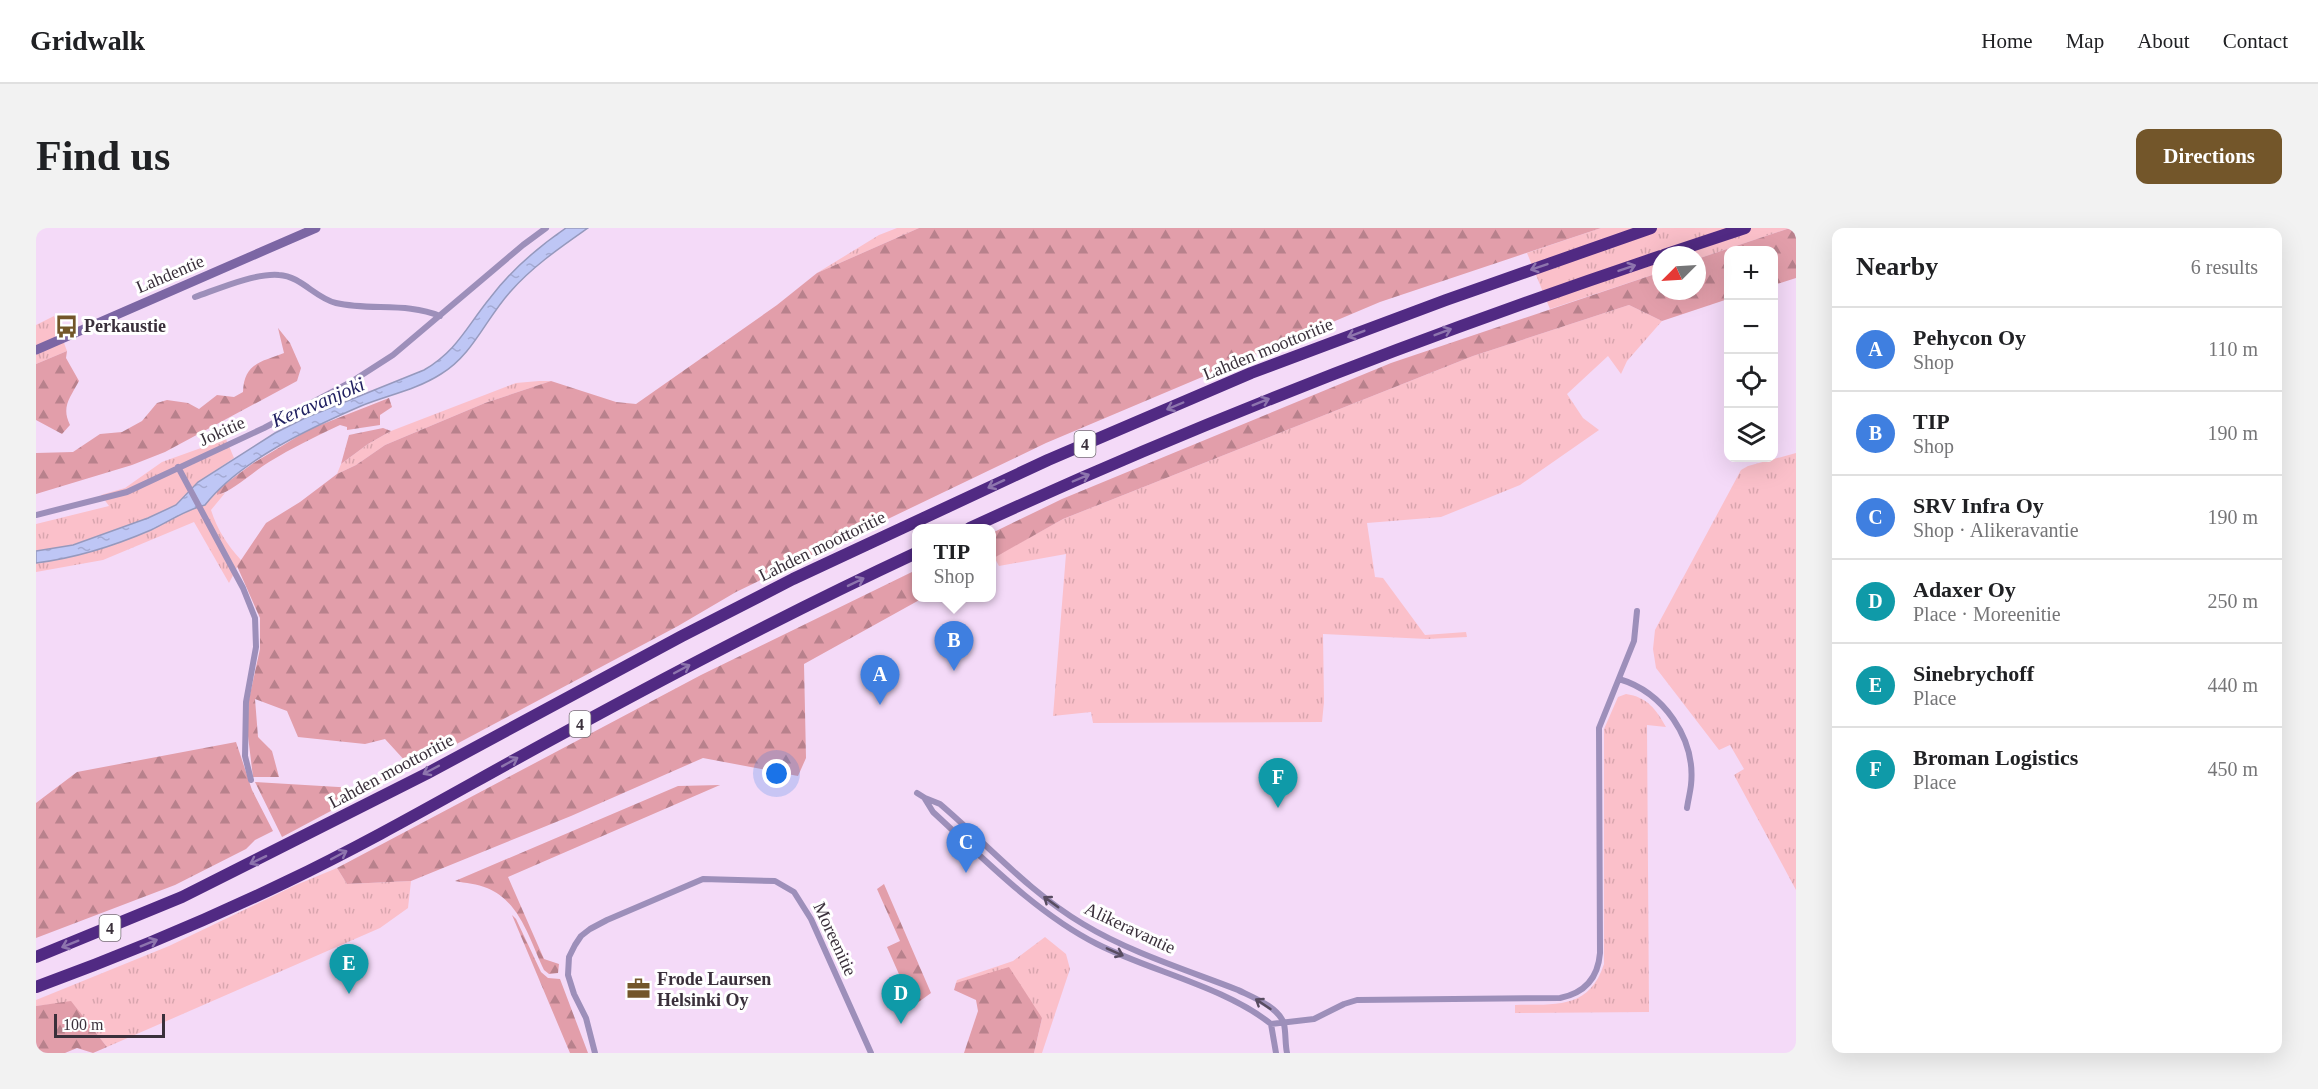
<!DOCTYPE html>
<meta charset="utf-8">
<style>
body{margin:0;font-family:"Times New Roman",serif;background:#f2f2f2;color:#202124}
.controls{position:absolute;right:18px;top:18px;display:grid;overflow:hidden;border-radius:12px;box-shadow:0 6px 24px #0002}
.controls button{width:54px;height:54px;display:grid;place-items:center;padding:0;border:0;border-bottom:2px solid #e0e0e0;background:#fff;color:#202124;font:30px sans-serif}
.compass{position:absolute;left:1616px;top:18px;width:54px;height:54px;border-radius:50%;background:#fff;box-shadow:0 6px 24px #0002;rotate:246deg}
.scale{position:absolute;left:18px;bottom:15px;width:111px;box-sizing:border-box;padding-left:6px;border:3px solid #3a303b;border-top:0;font-size:16px;line-height:21px;white-space:nowrap;color:#3a303b;-webkit-text-stroke:4px #fff;paint-order:stroke}
.you{position:absolute;left:741px;top:546px;width:21px;height:21px;margin:-15px;border:4px solid #fff;border-radius:50%;background:#1a73e8;box-shadow:0 0 0 9px #1a73e833}
.badge{display:grid;place-items:center;width:39px;height:39px;border-radius:50%;background:#73562a;color:#fff;font-size:20px;font-weight:700}
.pin{position:absolute;translate:-50% -50px;filter:drop-shadow(0 2px 3px #0008)}
.pin::after{content:'';position:absolute;top:32px;width:21px;height:18px;background:inherit;clip-path:polygon(0 0,100% 0,50% 100%)}
.popup{position:absolute;left:876px;top:296px;width:84px;height:78px;box-sizing:border-box;display:grid;place-content:center;border-radius:12px;background:#fff;filter:drop-shadow(0 2px 4px #0005);font-size:20px;white-space:nowrap;color:#757577}
.popup b{font-size:22px;color:#202124}
.popup::after{content:'';position:absolute;left:50%;top:100%;margin-left:-12px;border:12px solid transparent;border-top-color:#fff}
.list{margin:0;padding:0;list-style:none}
h2{display:flex;justify-content:space-between;align-items:center;height:78px;margin:0;padding:0 24px;font-size:26px}
h2 small{font-size:20px;font-weight:400;color:#757577}
.list li{display:grid;grid-template-columns:39px 1fr auto;gap:18px;align-items:center;box-sizing:border-box;height:84px;padding:0 24px;border-top:2px solid #e0e0e0}
.list b{display:block;font-size:22px;white-space:nowrap}
.list p{margin:0;font-size:20px;white-space:nowrap;color:#757577}
.list em{font-size:20px;font-style:normal;color:#757577}
.icon{flex:none;width:33px;height:33px;fill:none;stroke:currentColor;stroke-width:2;stroke-linecap:round;stroke-linejoin:round}
.map{position:relative;flex:none;width:1760px;height:825px;overflow:hidden;border-radius:12px}
header{display:flex;align-items:center;gap:36px;box-sizing:border-box;height:84px;padding:0 30px;background:#fff;border-bottom:2px solid #e0e0e0}
header strong{font-size:28px}
nav{display:flex;gap:33px;margin-inline-start:auto;font-size:21px}
.intro{display:flex;align-items:center;justify-content:space-between;box-sizing:border-box;height:144px;padding:0 36px}
h1{margin:0;font-size:42px}
.button{padding:15px 27px;border-radius:12px;background:#73562a;color:#fff;font-size:21px;font-weight:700}
main{display:flex;gap:36px;padding:0 36px}
aside{flex:1;background:#fff;border-radius:12px;box-shadow:0 6px 24px #0002}
.map>svg:first-child{display:block}
.grass{fill:url(#grass-tufts)}
.forest{fill:url(#forest-firs)}
.water{fill:url(#water-ripples);stroke:#9699bd;stroke-width:1.5}
.lines{fill:none;stroke-linecap:round;stroke-linejoin:round}
.minor{stroke:#9d8fba;stroke-width:6}
.secondary{stroke:#7c66a4;stroke-width:9}
.motorway{stroke:#512a83;stroke-width:12}
.oneway{stroke:#8e75ae}
.oneway2{stroke:#584c61}
.labels{text-anchor:middle;dominant-baseline:central;stroke-width:6;stroke-linejoin:round;paint-order:stroke}
.shield{fill:#fff;stroke:#756e76;stroke-width:1.5}
.shield-label{font-size:16px;font-weight:bold;fill:#3a303b}
.street-label{font-size:18px;fill:#3a303b;stroke:#fff}
.poi-label{font-size:18px;font-weight:bold;fill:#3a303b;stroke:#fff;text-anchor:start}
.water-label{font-size:20px;font-style:italic;fill:#202061;stroke:#fff}
</style>
<header>
<strong>Gridwalk</strong>
<nav><a>Home</a><a>Map</a><a>About</a><a>Contact</a></nav>
</header>
<div class="intro"><h1>Find us</h1><a class="button">Directions</a></div>
<main>
<div class="map">
<svg width="1760" height="825" viewBox="0 0 1760 825">
<defs>
<pattern id="grass-tufts" width="24" height="20" patternUnits="userSpaceOnUse" patternTransform="scale(1.5)"><rect width="24" height="20" fill="#fbc0ca"/><path d="M3 7l-1-3M5 7V3M7 7l1-3M15 17l-1-3M17 17v-4M19 17l1-3" fill="none" stroke="#d8a5ae"/></pattern>
<pattern id="forest-firs" width="22" height="20" patternUnits="userSpaceOnUse" patternTransform="scale(1.5)"><rect width="22" height="20" fill="#e29eaa"/><path d="M5 1l3.5 6h-7zM16 11l3.5 6h-7z" fill="#b8818c"/></pattern>
<pattern id="water-ripples" width="26" height="14" patternUnits="userSpaceOnUse" patternTransform="scale(1.5)"><rect width="26" height="14" fill="#bec6f5"/><path d="M2 4q2-2 4 0t4 0M15 11q2-2 4 0t4 0" fill="none" stroke="#a4aad3"/></pattern>
</defs>
<rect width="100%" height="100%" fill="#f4daf8"/>
<path class="grass" d="M861 0H883L781 45 843 7Z
M1565 0H1754L1661 31V27H1625V44L1514 81 1491 25Z
M1593 77 1626 93 1591 133 1585 146 1572 128 1531 166 1547 190 1563 202 1484 257 1405 289 1331 295 1339 349 1347 350 1389 407 1430 404 1431 409 1391 411 1287 406 1288 474 1286 494 1057 495 1055 484 1017 488 1030 326 963 338 958 329 1027 291 1437 128Z
M18 88 31 123 0 136V97Z
M503 153H515L449 175 349 217 320 237 301 246 305 236 332 216 355 203 480 155Z
M190 211 198 230 162 254 140 277 112 290 37 317 0 323V296L73 278 65 267 89 260 126 234Z
M1760 225V662L1698 547 1708 541 1694 517 1683 522 1620 440 1617 421 1619 402 1705 242 1712 238Z
M181 262V267L189 265 175 282C181 301 191 317 205 332L193 355 158 294 67 332 0 344V335C40 330 78 318 115 302 133 293 149 282 169 277Z
M1590 466C1611 469 1620 481 1630 499L1611 497 1613 784 1479 785V777C1519 776 1553 782 1568 736V501L1582 469Z
M301 640 311 656 375 653 372 680 344 700 71 819 35 774 0 778V772L133 718 260 657Z
M1009 709 1030 726 1034 741 1006 825H998L1006 790 920 755 921 752 977 733Z"/>
<path class="forest" d="M883 0H1565L1344 74 1010 215 700 364 642 398 246 609 219 554 319 560 334 557 371 535 349 511 329 516 262 509 251 483 219 471 222 509 236 523 243 549H217L211 500 213 471 224 421V390L201 338 230 295 264 274 301 246 320 237 349 217 449 175 515 153 580 174 600 176 741 77 781 45Z
M1754 0H1760V50L1738 57V22H1692V71L1626 93 1593 77 1437 128 1027 291 956 331V305L1026 271 1355 135 1625 44V63H1661V31Z
M242 100 254 115 265 140 261 153 129 224 96 237 0 266V225L37 224 64 206 86 204 106 193 121 175 131 172 152 175 163 181 181 167 198 169 207 164C208 135 225 134 248 125Z
M31 123 30 130 43 153C34 170 25 179 34 197L26 206 0 192V136Z
M353 170 356 179 344 187V197L311 202V199L304 197C280 208 256 220 233 234 218 243 196 264 181 267V262L216 236 274 201Z
M347 200 355 203 332 216 305 236 313 207Z
M880 342V370H887L768 436 770 530 762 548 667 530 535 588 375 653 311 656 301 640 665 447Z
M200 514 216 562 237 603 219 612 210 621 139 657 0 710V575L41 544Z
M684 557 472 649 508 731 523 736 522 745 513 746 508 742C494 713 484 673 451 660 442 656 429 655 419 653L642 558Z
M848 656 895 765 877 778 851 719 864 713 841 661Z
M476 687 480 691 505 744 512 750 524 751 552 825H534Z
M973 739 1006 790 998 825H928L942 783 940 772 918 762 920 755Z
M35 773 71 819 57 825 41 820 29 825H0V778Z"/>
<path class="water" d="M530 0H552C525 19 497 38 475 63 450 90 437 127 405 146 380 162 352 167 325 178 274 200 203 233 169 277 149 282 134 293 115 302 78 318 40 330 0 335V323L37 317 112 290 140 277 162 254 239 205 269 190 388 142C421 123 431 98 454 70 475 42 501 20 530 0Z"/>
<g class="lines">
<path class="minor" d="M159 69C182 61 218 45 243 47 265 48 279 70 300 75 334 83 371 74 404 88
M142 239 207 360 219 390 220 419 210 474 209 528 215 552
M0 287 91 264 228 200 315 154 357 127 487 17 510 0
M1583 451C1627 464 1660 510 1655 557 1654 565 1652 573 1651 580
M881 565 889 570 904 576C952 617 993 664 1047 696 1095 725 1151 742 1202 762 1216 769 1243 779 1248 796 1250 805 1249 816 1251 825
M889 571 897 584C947 630 1000 685 1061 716 1114 743 1189 759 1235 796L1240 825
M1235 796 1278 791 1308 776 1321 772 1524 770C1549 765 1562 750 1564 725L1563 500 1598 413 1601 383
M559 825 550 790 538 766 532 747 533 729 539 717 545 708 554 701 571 692 667 651 739 653 758 664 775 691 835 825"/>
<path class="secondary" d="M0 122 280 0"/>
<path class="motorway" d="M1628 27 1709 0
M934 300C1159 196 1390 107 1625 28
M0 729 146 669 390 546 646 408 757 351 1012 232 1215 145 1410 72 1615 0
M0 759C85 728 169 693 250 654 344 609 433 556 524 507 641 443 760 381 880 325"/>
</g>
<defs><path id="oneway-shaft" d="M-6 0H5M1.5-3L5.5 0L1.5 3" fill="none" stroke-width="1.6" stroke-linecap="round" stroke-linejoin="round" transform="scale(1.5)"/></defs>
<g class="oneway">
<use href="#oneway-shaft" transform="translate(1503 39) rotate(161)"/>
<use href="#oneway-shaft" transform="translate(1591 40) rotate(-19)"/>
<use href="#oneway-shaft" transform="translate(1407 104) rotate(-21)"/>
<use href="#oneway-shaft" transform="translate(1320 106) rotate(159)"/>
<use href="#oneway-shaft" transform="translate(1225 174) rotate(-22)"/>
<use href="#oneway-shaft" transform="translate(1139 178) rotate(157)"/>
<use href="#oneway-shaft" transform="translate(1045 250) rotate(-23)"/>
<use href="#oneway-shaft" transform="translate(960 256) rotate(155)"/>
<use href="#oneway-shaft" transform="translate(820 354) rotate(-26)"/>
<use href="#oneway-shaft" transform="translate(646 441) rotate(-28)"/>
<use href="#oneway-shaft" transform="translate(474 534) rotate(-29)"/>
<use href="#oneway-shaft" transform="translate(395 542) rotate(152)"/>
<use href="#oneway-shaft" transform="translate(303 627) rotate(-28)"/>
<use href="#oneway-shaft" transform="translate(222 632) rotate(154)"/>
<use href="#oneway-shaft" transform="translate(113 715) rotate(-22)"/>
<use href="#oneway-shaft" transform="translate(34 716) rotate(158)"/>
</g>
<g class="oneway2">
<use href="#oneway-shaft" transform="translate(1015 674) rotate(-144)"/>
<use href="#oneway-shaft" transform="translate(1079 724) rotate(24)"/>
<use href="#oneway-shaft" transform="translate(1227 776) rotate(-146)"/>
</g>
<defs>
<symbol id="bus-bare" viewBox="-9 -9 18 18"><path d="M-5-6H5V4H4V6H2V4H-2V6H-4V4H-5ZM-3.5-4V0h7V-4ZM-3.5 1.2v1.5H-2V1.2ZM2 1.2v1.5H3.5V1.2Z" fill="#73562a" stroke="#fff" stroke-width="2.5" paint-order="stroke"/></symbol>
<symbol id="office-bare" viewBox="-9 -9 18 18"><path d="M-6-3h4V-5.5h4V-3h4V5H-6ZM-1-4.5V-3h2v-1.5ZM-6 0V1H6V0Z" fill="#73562a" stroke="#fff" stroke-width="2.5" paint-order="stroke"/></symbol>
</defs>
<g fill-rule="evenodd">
<use href="#bus-bare" x="14" y="82" width="33" height="33"/>
<use href="#office-bare" x="586" y="744" width="33" height="33"/>
</g>
<g class="labels">
<g class="shield">
<rect x="1038.5" y="203" width="21" height="26" rx="4.5"/>
<rect x="533.5" y="483" width="21" height="26" rx="4.5"/>
<rect x="63.5" y="687" width="21" height="26" rx="4.5"/>
</g>
<g class="shield-label">
<text x="1049" y="216">4</text>
<text x="544" y="496">4</text>
<text x="74" y="700">4</text>
</g>
<g class="street-label">
<text transform="translate(134 46) rotate(-23)">Lahdentie</text>
<text transform="translate(1232 121) rotate(-22)">Lahden moottoritie</text>
<text transform="translate(186 203) rotate(-24)">Jokitie</text>
<text transform="translate(786 318) rotate(-26)">Lahden moottoritie</text>
<text transform="translate(355 543) rotate(-28)">Lahden moottoritie</text>
<text transform="translate(1094 700) rotate(25)">Alikeravantie</text>
<text transform="translate(799 711) rotate(65)">Moreenitie</text>
</g>
<g class="poi-label">
<text x="48" y="98">Perkaustie</text>
<text x="621" y="751">Frode Laursen<tspan x="621" dy="21">Helsinki Oy</tspan></text>
</g>
<g class="water-label">
<text transform="translate(282 174) rotate(-23)">Keravanjoki</text>
</g>
</g>
</svg>
<div class="controls">
<button>+</button>
<button>−</button>
<button><svg class="icon" aria-label="locate" viewBox="0 0 24 24"><circle cx="12" cy="12" r="6"/><path d="M12 2v4M12 18v4M2 12h4M18 12h4"/></svg></button>
<button><svg class="icon" aria-label="layers" viewBox="0 0 24 24"><path d="M12 4l9 5-9 5-9-5zM3 14l9 5 9-5"/></svg></button>
</div>
<svg class="compass" viewBox="-18 -18 36 36"><path d="M0-13l5 13h-10z" fill="#e53935"/><path d="M0 13l5-13h-10z" fill="#757577"/></svg>
<div class="scale">100 m</div>
<div class="you"></div>
<div class="pin badge" style="left:844px;top:477px;background:#3f7fe0">A</div>
<div class="pin badge" style="left:918px;top:443px;background:#3f7fe0">B</div>
<div class="popup"><b>TIP</b>Shop</div>
<div class="pin badge" style="left:930px;top:645px;background:#3f7fe0">C</div>
<div class="pin badge" style="left:865px;top:796px;background:#0f9aa8">D</div>
<div class="pin badge" style="left:313px;top:766px;background:#0f9aa8">E</div>
<div class="pin badge" style="left:1242px;top:580px;background:#0f9aa8">F</div>
</div>
<aside>
<h2>Nearby<small>6 results</small></h2>
<ul class="list">
<li><span class="badge" style="background:#3f7fe0">A</span><div><b>Pehycon Oy</b><p>Shop</p></div><em>110 m</em></li>
<li><span class="badge" style="background:#3f7fe0">B</span><div><b>TIP</b><p>Shop</p></div><em>190 m</em></li>
<li><span class="badge" style="background:#3f7fe0">C</span><div><b>SRV Infra Oy</b><p>Shop · Alikeravantie</p></div><em>190 m</em></li>
<li><span class="badge" style="background:#0f9aa8">D</span><div><b>Adaxer Oy</b><p>Place · Moreenitie</p></div><em>250 m</em></li>
<li><span class="badge" style="background:#0f9aa8">E</span><div><b>Sinebrychoff</b><p>Place</p></div><em>440 m</em></li>
<li><span class="badge" style="background:#0f9aa8">F</span><div><b>Broman Logistics</b><p>Place</p></div><em>450 m</em></li>
</ul>
</aside>
</main>
